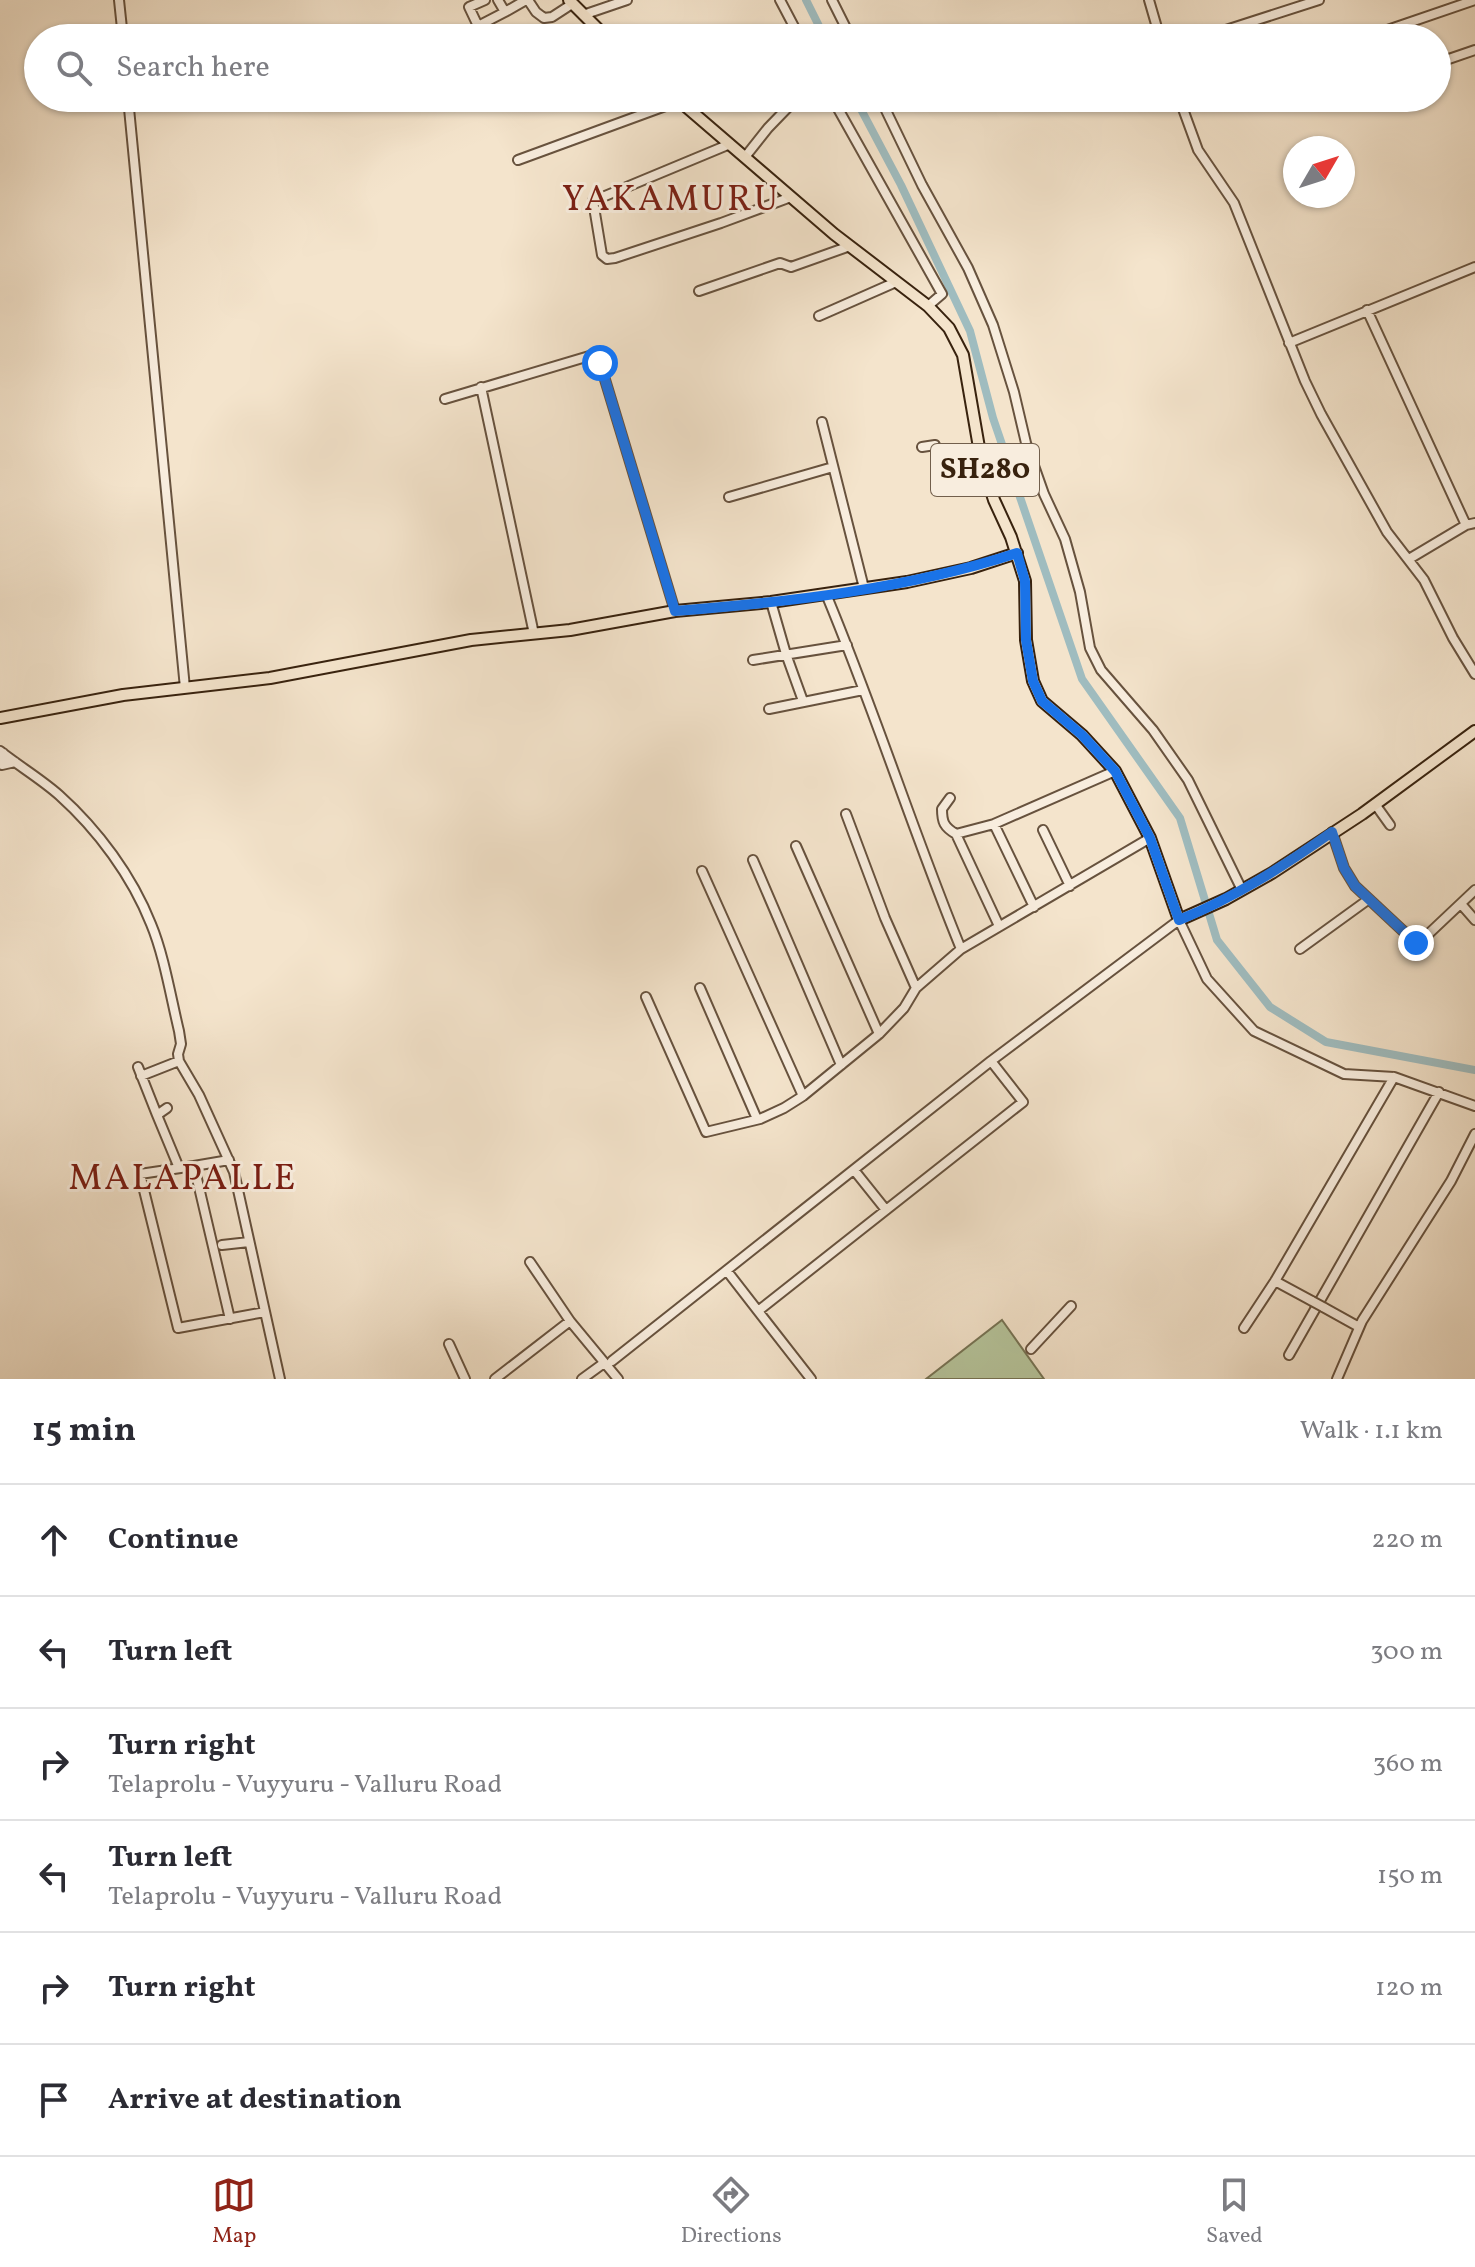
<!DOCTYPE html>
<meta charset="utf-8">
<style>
body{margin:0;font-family:Vollkorn,serif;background:#f2f2f3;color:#2b2b33}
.compass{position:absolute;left:1283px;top:136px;width:72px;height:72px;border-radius:50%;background:#fff;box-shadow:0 2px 6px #0004;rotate:51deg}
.stop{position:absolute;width:24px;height:24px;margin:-18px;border:6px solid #1a73e8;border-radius:50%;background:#fff}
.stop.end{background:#1a73e8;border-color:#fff;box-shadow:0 2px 8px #0008}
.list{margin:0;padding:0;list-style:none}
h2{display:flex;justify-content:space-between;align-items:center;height:104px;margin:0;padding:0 32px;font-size:34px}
h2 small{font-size:26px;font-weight:400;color:#7c7c81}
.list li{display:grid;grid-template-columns:52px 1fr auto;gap:24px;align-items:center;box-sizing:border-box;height:112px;padding:0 32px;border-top:2px solid #e1e1e2}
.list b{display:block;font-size:30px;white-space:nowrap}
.list p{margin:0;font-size:26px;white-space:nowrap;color:#7c7c81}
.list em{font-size:26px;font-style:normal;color:#7c7c81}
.icon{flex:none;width:44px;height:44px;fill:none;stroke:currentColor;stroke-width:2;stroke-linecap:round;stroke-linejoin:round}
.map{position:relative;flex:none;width:1475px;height:1379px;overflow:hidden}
.search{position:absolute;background:#fff;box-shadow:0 2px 6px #0004;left:24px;right:24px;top:24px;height:88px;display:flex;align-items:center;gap:20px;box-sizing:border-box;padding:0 28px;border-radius:44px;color:#7c7c81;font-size:30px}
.sheet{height:776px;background:#fff}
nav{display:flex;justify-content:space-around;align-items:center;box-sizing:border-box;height:112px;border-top:2px solid #e1e1e2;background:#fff;font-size:22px;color:#7c7c81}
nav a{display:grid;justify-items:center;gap:4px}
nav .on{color:#8f2418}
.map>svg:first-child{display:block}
.green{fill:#b6c59c;stroke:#777455;stroke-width:2}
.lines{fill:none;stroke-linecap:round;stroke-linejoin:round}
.canal{stroke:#9fbcbf;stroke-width:8}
.minor-casing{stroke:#67523e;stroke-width:12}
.major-casing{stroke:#38220e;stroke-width:14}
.minor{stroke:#f8edde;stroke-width:8}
.major{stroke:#f4e4cc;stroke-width:10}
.minor-bridge-casing{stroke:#67523e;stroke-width:12;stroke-linecap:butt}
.minor-bridge{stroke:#f8edde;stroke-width:8}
.route{stroke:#1a73e8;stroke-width:10}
.labels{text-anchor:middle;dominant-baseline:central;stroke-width:6;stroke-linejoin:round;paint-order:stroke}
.shield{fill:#f8edde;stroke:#725f4c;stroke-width:2}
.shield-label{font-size:30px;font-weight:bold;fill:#38220e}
.quarter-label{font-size:36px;letter-spacing:2px;fill:#7a1f14;stroke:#f8edde}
</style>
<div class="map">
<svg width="1475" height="1379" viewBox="0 0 1475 1379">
<rect width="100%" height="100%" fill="#f4e4cc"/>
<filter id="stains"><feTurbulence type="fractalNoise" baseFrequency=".0025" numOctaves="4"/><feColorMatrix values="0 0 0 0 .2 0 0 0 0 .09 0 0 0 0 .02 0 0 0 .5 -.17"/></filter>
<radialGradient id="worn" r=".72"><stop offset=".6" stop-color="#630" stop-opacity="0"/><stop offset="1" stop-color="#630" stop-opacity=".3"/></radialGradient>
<path class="green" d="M1002 1320 1044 1379H926Z"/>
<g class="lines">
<path class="canal" d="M806 0 825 38
M855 98 901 185 970 331 993 418 1082 679 1180 818 1217 940 1270 1007 1326 1042 1475 1070"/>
<defs>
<path id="minor" d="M119 0 123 38
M498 0 505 12 526 0
M528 0 536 12 544 18 552 17 572 4
M780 0 800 38
M832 0 851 38
M1149 0 1160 38
M583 15 627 0
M1408 23 1413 38
M478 26 505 12
M472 38V34L478 26 469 7 485 0
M1201 38 1319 0
M1364 38 1475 0
M1437 63 1475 50
M128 98 185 688
M484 98 492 106 522 98
M832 98 942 294 928 306
M880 98 922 185 968 268 993 325 1014 392 1026 443 1044 494 1065 539 1080 592 1090 648 1101 670 1153 730 1188 780 1242 890
M1179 98 1198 150 1234 203 1305 381 1321 414 1387 532 1424 580 1453 638 1475 674
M730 144 593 201 602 255 607 259 615 258 721 223 791 197
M745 157 768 128 797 98
M518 160 679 101
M699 291 780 263 791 267 850 246
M1367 310 1466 525
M819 316 896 282
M1289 343 1475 267
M481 387 534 634
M445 399 596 354 600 363 675 611
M822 422 864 588
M922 447 935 445 944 466 981 459
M729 497 833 467
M1409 559 1466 525 1475 523
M826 594C875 711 913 832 961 949
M771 602 786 654 803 701
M753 660 847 645
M769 709 863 690
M0 751C19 766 41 779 59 795 98 830 132 876 151 924 164 955 171 998 179 1031L181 1044 178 1054 179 1061 199 1095 234 1172 280 1379
M3 753 2 765 15 762
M950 798 942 809C942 822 944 827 956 834L994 824 1115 771
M1375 804 1390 825
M846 814 885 918 916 988
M994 824 1034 907
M1043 830 1070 886
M1332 832 1344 868 1355 886 1416 943 1421 941 1475 890
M956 834 999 926
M796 846 879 1034
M753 860 841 1065
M702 871 803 1096
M1461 904 1475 920
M1300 949 1369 899
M700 988 757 1119
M646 997 706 1132 760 1119 784 1108 803 1096 879 1034 904 1008 916 988 961 949 1150 838
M138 1067 157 1115
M141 1076 179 1061
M167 1108 157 1115 179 1168
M229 1160 194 1166 230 1319
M194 1166 140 1174 178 1328 265 1312
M854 1170 886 1210
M222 1245 249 1242
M530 1262 570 1321 618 1379
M727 1271 758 1311 1023 1102 991 1061
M1275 1281 1312 1301
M1323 1307 1359 1327
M758 1311 811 1379
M1244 1328 1275 1281 1394 1077
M449 1344 465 1379
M1031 1349 1071 1306
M1289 1355 1439 1092
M612 1361 991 1061 1179 920 1207 979 1254 1031 1344 1074 1394 1077 1475 1106
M495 1379 570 1321
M582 1379 604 1363
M1337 1379 1362 1321 1451 1181 1475 1134"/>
<path id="major" d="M569 0 607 38
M676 98 834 234 928 306 949 328 963 355 981 459 994 500 1011 537 1025 581 1026 640 1033 681 1042 701 1082 735 1115 771 1150 838 1179 920 1226 899 1272 873 1362 814 1475 731
M0 718 123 695 270 678 471 640 570 630 675 611 771 602 907 582 971 568 1017 553"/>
</defs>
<use href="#minor" class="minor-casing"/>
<use href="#major" class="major-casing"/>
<use href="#minor" class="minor"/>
<use href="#major" class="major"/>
<defs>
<path id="minor-bridge" d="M1312 1301 1323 1307"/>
</defs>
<use href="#minor-bridge" class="minor-bridge-casing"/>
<use href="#minor-bridge" class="minor-bridge"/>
</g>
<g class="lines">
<path class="route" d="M600 363 675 611C790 602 907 589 1017 553L1025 581 1026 640 1033 681 1042 701 1082 735 1115 771 1150 838 1179 920C1234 898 1284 866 1332 832L1344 868 1355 886 1416 943"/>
</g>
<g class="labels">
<rect class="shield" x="931" y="444" width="108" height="52" rx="6"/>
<g class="shield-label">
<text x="985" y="470">SH280</text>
</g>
<g class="quarter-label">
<text x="671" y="201">YAKAMURU</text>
<text x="183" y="1180">MALAPALLE</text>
</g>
</g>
<rect width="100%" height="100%" filter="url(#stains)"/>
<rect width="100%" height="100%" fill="url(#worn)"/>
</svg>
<svg class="compass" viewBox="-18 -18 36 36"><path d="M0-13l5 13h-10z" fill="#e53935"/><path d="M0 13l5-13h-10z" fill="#7c7c81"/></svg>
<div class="stop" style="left:600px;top:363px"></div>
<div class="stop end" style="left:1416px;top:943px"></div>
<div class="search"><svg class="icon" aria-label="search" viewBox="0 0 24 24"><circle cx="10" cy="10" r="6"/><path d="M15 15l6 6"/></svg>Search here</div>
</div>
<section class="sheet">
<h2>15 min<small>Walk · 1.1 km</small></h2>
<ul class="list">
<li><svg class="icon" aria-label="ahead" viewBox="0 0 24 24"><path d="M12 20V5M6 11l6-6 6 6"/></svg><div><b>Continue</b></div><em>220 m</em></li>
<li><svg class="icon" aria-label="left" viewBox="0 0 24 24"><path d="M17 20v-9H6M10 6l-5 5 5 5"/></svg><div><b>Turn left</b></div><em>300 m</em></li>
<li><svg class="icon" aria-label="right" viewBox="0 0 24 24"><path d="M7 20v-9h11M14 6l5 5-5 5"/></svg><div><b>Turn right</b><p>Telaprolu - Vuyyuru - Valluru Road</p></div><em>360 m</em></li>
<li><svg class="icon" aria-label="left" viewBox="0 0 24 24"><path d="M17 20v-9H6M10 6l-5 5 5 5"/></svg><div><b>Turn left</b><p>Telaprolu - Vuyyuru - Valluru Road</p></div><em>150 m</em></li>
<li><svg class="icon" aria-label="right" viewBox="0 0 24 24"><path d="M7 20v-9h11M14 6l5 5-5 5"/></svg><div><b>Turn right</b></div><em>120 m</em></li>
<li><svg class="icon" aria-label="arrive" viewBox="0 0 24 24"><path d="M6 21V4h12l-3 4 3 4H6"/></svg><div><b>Arrive at destination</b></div></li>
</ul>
</section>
<nav>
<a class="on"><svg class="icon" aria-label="map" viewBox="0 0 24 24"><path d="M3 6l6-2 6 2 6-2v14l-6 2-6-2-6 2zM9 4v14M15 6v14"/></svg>Map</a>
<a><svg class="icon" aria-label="directions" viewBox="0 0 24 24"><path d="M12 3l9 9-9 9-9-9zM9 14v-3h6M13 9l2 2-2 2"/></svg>Directions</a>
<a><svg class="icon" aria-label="saved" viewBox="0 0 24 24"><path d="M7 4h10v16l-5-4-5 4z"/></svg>Saved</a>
</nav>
